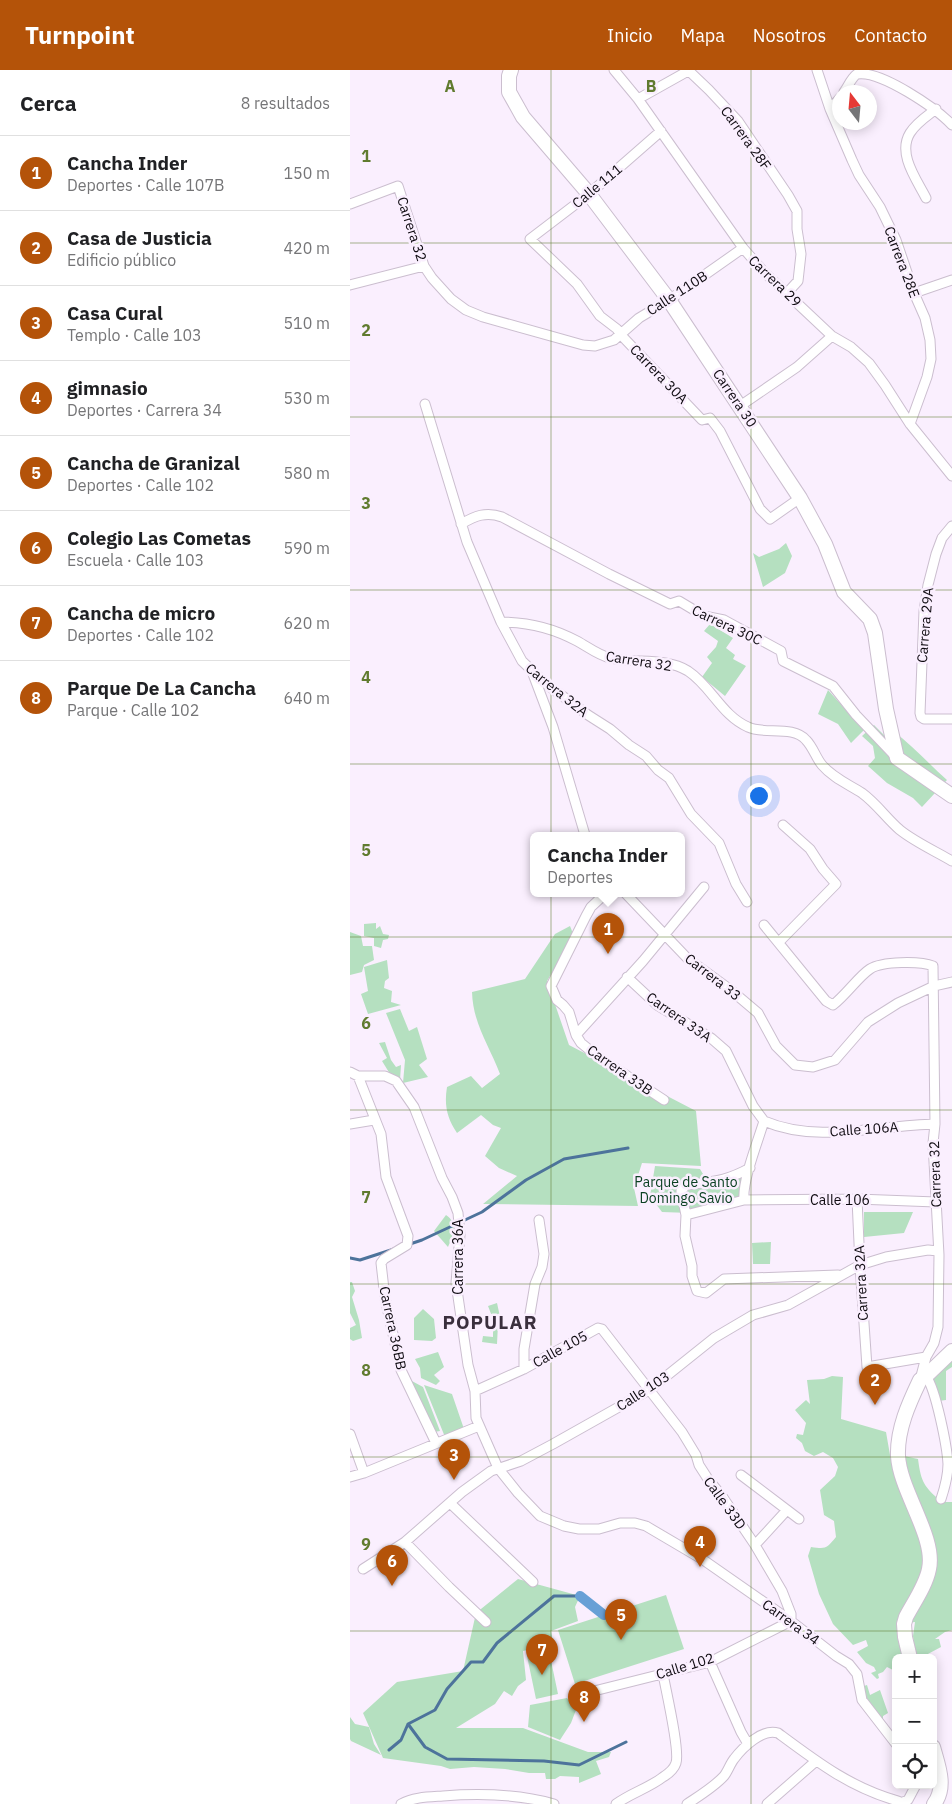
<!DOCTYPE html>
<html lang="es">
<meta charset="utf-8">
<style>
body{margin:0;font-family:"IBM Plex Sans",sans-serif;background:#f2f2f2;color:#202124}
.controls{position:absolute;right:15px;bottom:15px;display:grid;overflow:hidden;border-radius:8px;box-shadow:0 2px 12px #0003}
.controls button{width:45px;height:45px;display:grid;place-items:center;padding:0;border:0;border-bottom:1px solid #e0e0e0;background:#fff;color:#202124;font:25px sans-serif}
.compass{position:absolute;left:482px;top:15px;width:45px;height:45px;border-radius:50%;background:#fff;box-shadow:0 2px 12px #0003;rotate:344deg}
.you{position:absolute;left:408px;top:725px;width:18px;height:18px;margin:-12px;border:4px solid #fff;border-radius:50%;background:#1a73e8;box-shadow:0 0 0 8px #1a73e833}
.badge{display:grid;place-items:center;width:32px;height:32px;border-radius:50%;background:#b45309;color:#fff;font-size:16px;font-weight:700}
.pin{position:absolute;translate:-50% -41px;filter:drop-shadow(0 1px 2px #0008)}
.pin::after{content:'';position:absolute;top:26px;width:18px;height:15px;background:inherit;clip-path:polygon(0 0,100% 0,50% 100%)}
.popup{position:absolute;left:180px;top:762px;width:155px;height:65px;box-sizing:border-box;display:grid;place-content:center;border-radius:8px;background:#fff;filter:drop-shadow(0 1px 4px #0005);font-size:16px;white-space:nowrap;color:#757577}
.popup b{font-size:19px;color:#202124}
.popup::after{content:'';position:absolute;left:50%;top:100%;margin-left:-10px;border:10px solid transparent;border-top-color:#fff}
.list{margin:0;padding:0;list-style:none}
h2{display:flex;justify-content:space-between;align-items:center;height:65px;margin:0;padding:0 20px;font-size:21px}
h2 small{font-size:16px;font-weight:400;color:#757577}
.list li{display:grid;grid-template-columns:32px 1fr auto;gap:15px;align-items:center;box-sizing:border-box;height:75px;padding:0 20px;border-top:1px solid #e0e0e0}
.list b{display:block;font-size:19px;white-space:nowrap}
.list p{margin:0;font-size:16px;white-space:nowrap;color:#757577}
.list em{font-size:16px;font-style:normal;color:#757577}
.icon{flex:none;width:28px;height:28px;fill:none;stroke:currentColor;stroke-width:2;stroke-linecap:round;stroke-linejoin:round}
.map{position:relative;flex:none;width:602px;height:1734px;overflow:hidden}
header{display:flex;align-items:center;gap:30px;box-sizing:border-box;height:70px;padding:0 25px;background:#b45309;color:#fff}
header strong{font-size:24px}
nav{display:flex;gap:28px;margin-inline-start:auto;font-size:18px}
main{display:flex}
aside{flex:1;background:#fff}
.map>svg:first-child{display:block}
.green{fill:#b5e0c0}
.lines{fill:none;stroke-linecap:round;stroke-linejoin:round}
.stream{stroke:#4d739b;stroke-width:3}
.canal{stroke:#68a0d6;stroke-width:10}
.street-casing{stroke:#cbbecf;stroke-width:11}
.secondary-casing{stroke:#cbbecf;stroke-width:16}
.street{stroke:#fff;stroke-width:9}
.secondary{stroke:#fff;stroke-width:14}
.grid{fill:none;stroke:#607b2f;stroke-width:1;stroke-opacity:0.55}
.labels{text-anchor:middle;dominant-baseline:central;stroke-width:5;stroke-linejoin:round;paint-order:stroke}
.street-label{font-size:14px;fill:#0e0a10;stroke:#faeffe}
.park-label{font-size:14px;fill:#0b4122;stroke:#faeffe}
.district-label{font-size:19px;font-weight:bold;letter-spacing:1px;fill:#3a2f3d;stroke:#faeffe}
.grid-label{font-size:16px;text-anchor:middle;font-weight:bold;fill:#607b2f;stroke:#faeffe;stroke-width:5;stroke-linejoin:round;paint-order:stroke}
</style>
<header>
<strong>Turnpoint</strong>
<nav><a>Inicio</a><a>Mapa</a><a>Nosotros</a><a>Contacto</a></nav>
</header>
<main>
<aside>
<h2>Cerca<small>8 resultados</small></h2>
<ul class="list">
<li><span class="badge">1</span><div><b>Cancha Inder</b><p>Deportes · Calle 107B</p></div><em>150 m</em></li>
<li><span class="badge">2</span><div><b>Casa de Justicia</b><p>Edificio público</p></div><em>420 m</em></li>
<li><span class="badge">3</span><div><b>Casa Cural</b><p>Templo · Calle 103</p></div><em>510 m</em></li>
<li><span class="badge">4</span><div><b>gimnasio</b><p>Deportes · Carrera 34</p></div><em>530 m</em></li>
<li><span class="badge">5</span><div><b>Cancha de Granizal</b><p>Deportes · Calle 102</p></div><em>580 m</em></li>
<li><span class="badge">6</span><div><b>Colegio Las Cometas</b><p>Escuela · Calle 103</p></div><em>590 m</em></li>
<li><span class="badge">7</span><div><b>Cancha de micro</b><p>Deportes · Calle 102</p></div><em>620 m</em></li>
<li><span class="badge">8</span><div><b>Parque De La Cancha</b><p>Parque · Calle 102</p></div><em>640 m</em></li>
</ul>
</aside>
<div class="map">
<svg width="602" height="1734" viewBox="0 0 602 1734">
<rect width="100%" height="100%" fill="#faeffe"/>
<path class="green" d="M436 473 442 486 435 503 413 517 403 483 409 487 429 479Z
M360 554 383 568 376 578 385 585 383 589 396 596 375 626 352 607 362 593 357 587 366 577 368 571 354 561Z
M478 620 514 660 501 673 488 654 468 644Z
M524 655 536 667 543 661C562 675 579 694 597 710L572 737 563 728 537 713 518 696 525 688 523 676 512 666Z
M26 853V859L30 856 33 864 39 865 38 869 33 870 31 878 24 876V868L14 866V854Z
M220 856 224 866 197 911 219 975 346 1041 351 1096 292 1093 284 1118 288 1136 133 1134 167 1106 149 1098 135 1086 151 1058 143 1055 131 1045 107 1063C97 1048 94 1035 97 1017L121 1006 132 1018 150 1004C139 975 123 954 122 922L175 909 205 864Z
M0 862 11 866 13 876H22L24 890 14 895 12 902 0 905Z
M37 890 39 908 35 911 34 918 42 921 41 932 51 935 18 944 11 924 18 921 14 897Z
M50 939 59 961 67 957 77 989 69 995 78 1007 53 1013 55 990 36 943Z
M35 972 41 990 46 997 51 995 50 1010 40 1004 32 991 37 988 29 973Z
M305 1096 350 1099 359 1114 391 1106 393 1107 388 1130 340 1143 312 1142 300 1126Z
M514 1142H563L554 1163 514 1167Z
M96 1145C109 1154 103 1165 98 1177L84 1161Z
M421 1172 420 1194H403L402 1173Z
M0 1212H2L5 1221 2 1227 9 1250 12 1268 3 1271 0 1269V1258L6 1255 0 1243Z
M147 1233 152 1256 148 1254 147 1274 132 1272 133 1266 143 1267V1258L136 1255 137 1249H143L138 1236Z
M73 1239 84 1249 86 1268 82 1271 64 1270V1248Z
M88 1282 94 1297 84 1305 90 1311 86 1315 71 1308 70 1298 65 1289Z
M602 1286V1297L596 1301V1330L588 1331 579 1308Z
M482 1306 493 1307 491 1349 536 1362 540 1385 548 1410 557 1408 554 1386 568 1389C571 1412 574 1417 592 1432H602V1560L595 1562 585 1569H589L591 1577 576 1585 577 1588H564L561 1576 564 1575 563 1566 565 1552 550 1554 554 1587 546 1588V1594L543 1595 545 1601 537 1597 533 1602 528 1604 529 1608 527 1609 521 1603 526 1601 524 1597 516 1593 507 1582 518 1576 516 1570 503 1575 483 1554 469 1524 458 1486 461 1477C476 1479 476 1479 486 1467L484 1451 474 1445 470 1420 485 1406 488 1397 483 1388 473 1382 464 1386 455 1381 452 1373 446 1368 447 1364 453 1365 456 1353 445 1340 456 1330 460 1334 457 1310 474 1309Z
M60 1310 73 1317 90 1361 84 1362Z
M74 1315 102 1324 114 1359 95 1367Z
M168 1509 230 1526 225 1537 228 1551 201 1561 203 1572 197 1576 173 1581 176 1610 168 1616 162 1626 154 1621 145 1634 106 1658H173L238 1682H261L259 1687 246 1691 251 1704 229 1713V1707L210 1706 205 1709H196L195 1703H179L155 1699 124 1697 100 1699 91 1696 33 1688 13 1643 47 1612 113 1601 126 1543Z
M316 1525 334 1579 225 1614 208 1560Z
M199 1581 208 1624 186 1629 177 1586Z
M517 1615 520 1625 530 1620 538 1643 533 1646V1654L513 1628 511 1617Z
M217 1628 226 1640 221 1653 210 1670 178 1657 180 1635Z
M0 1647 5 1654 19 1657 24 1674 31 1685 1 1671 0 1669Z"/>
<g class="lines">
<path class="stream" d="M60 1174 72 1170 132 1142 176 1110 214 1089 278 1078
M0 1188 10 1190 44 1179
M58 1654 85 1640 97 1619 121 1592H133L147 1573 204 1526H230
M39 1680 51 1670 58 1654 75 1677 97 1689 194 1691 229 1695 276 1672"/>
<path class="canal" d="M230 1526 254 1545"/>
<defs>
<path id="street" d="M264 0 288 29 393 178 414 202 482 266 501 277 519 293 535 315 560 354 602 406
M338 0 359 20 388 51 438 125 447 141V159L451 184 448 211 437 223
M467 0 480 39 502 90 509 105 530 137 546 170 564 223 575 248 580 270 581 289 577 307 560 354
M494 22C498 17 501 8 507 4 531 0 587 39 602 55
M288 29 338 1
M480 39 490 28
M311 61 239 124 180 169 227 214 250 246 267 259 271 265 352 350 360 348 370 361 410 439 420 449 450 428
M576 128C567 110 547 84 560 63 566 53 577 46 586 39
M0 134 48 116 74 196 82 208 101 229 116 240 133 247 233 275 245 276 264 270 289 248 319 230 393 178
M0 215 74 196
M564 223 602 210
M75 334 117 472 151 552 172 591 195 613 238 645 260 659 279 675 296 686 308 700 319 708 341 744 369 773 386 814 397 832
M390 336 447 297 482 266
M111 454C125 446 136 441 152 447L259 504 320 534 329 531 354 546 374 550 431 581 433 591 483 616 506 645 545 686
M602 456 592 468 586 484 578 515 574 541 570 643 571 647 574 649H602
M151 552C177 552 203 558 227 571 238 577 248 585 260 588 285 594 315 587 338 601 361 616 372 646 398 657 414 665 443 655 456 670 463 677 466 688 472 695 483 708 498 714 512 723 527 734 536 748 550 760 565 772 585 781 602 791
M183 604 203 657 235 765
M256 823 241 837 236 846 201 916 207 930 213 935 219 942 226 965 231 973 247 986 314 1030
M275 823 338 889 382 921 408 943 426 976 445 995 463 997 485 990 518 952 548 933 584 916 602 912
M414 855 476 931 483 935C496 925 509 906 520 899 532 891 571 891 583 896L585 1054 583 1073 589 1185 588 1257 584 1273 576 1287 570 1310
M429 872 486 814 473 799 460 779 433 755
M277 907 307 935 361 968 376 981 403 1036 414 1051
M226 965 293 891 354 817
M0 1002 8 1006H35L46 1011 64 1037 92 1108 102 1127 108 1143 110 1165 106 1213 118 1295 125 1321 126 1348 148 1398 168 1423 190 1446 214 1456 229 1459H249L270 1453H285L296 1456 352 1489 441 1551 486 1586 499 1594 507 1604 512 1630 546 1674
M8 1006 31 1064 36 1107 58 1166 57 1175 34 1189 31 1193 35 1228 51 1300 86 1373
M414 1051C408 1071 392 1111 394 1130L507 1129 586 1132
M414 1051C468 1074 528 1055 585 1054
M0 1054 24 1050
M507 1129 510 1195 517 1297 576 1287
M394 1130 336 1145 331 1121 336 1115C363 1111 374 1112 400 1098
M336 1145 335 1166 342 1196V1206L347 1221 356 1223 374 1209 488 1205
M174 1299V1279L185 1214 192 1197 194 1184 189 1150
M576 1306C586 1320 597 1376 598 1394 598 1406 595 1417 591 1429
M125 1321 174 1299 248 1258 252 1259 332 1362 346 1385 349 1395 358 1409 372 1426 405 1475 432 1521 441 1544V1551
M0 1364 14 1403
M391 1405 449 1449
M0 1407 14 1403 129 1356
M100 1433 183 1512
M55 1472 99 1517 136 1552
M405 1475 437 1440
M13 1499 55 1472 112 1422 141 1401 171 1391 203 1374 299 1320 364 1268 403 1245 438 1235 510 1195 536 1187 578 1180 588 1181
M360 1592 391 1662 398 1674
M224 1626 360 1592 441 1551
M51 1734C64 1727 78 1727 93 1726 130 1723 168 1724 204 1734
M266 1734C281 1723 299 1718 313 1707 318 1704 324 1699 326 1693 330 1680 316 1621 313 1604
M337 1734C349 1726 364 1717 374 1706 378 1701 380 1694 384 1689 393 1677 413 1658 428 1663 467 1692 501 1718 548 1731V1734
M417 1734 466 1691
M548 1734 558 1730 566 1715"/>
<path id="secondary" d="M161 0 159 6V22L173 47 239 124 319 230 450 428 475 474 494 522 520 549 525 563 536 639 547 688 602 726
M560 1588 555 1567 554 1554 556 1547C564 1532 576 1515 579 1499 586 1467 550 1421 548 1386 547 1359 559 1333 570 1310L576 1306 602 1281
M583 1677C588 1695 597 1717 584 1734"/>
</defs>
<use href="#street" class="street-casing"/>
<use href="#secondary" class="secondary-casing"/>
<use href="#street" class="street"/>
<use href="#secondary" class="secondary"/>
</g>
<path class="grid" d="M201 0V1734M401 0V1734M0 173H602M0 347H602M0 520H602M0 694H602M0 867H602M0 1040H602M0 1214H602M0 1387H602M0 1561H602"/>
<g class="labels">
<g class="street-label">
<text transform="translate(396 68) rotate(54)">Carrera 28F</text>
<text transform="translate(247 116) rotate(-40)">Calle 111</text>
<text transform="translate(62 159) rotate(72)">Carrera 32</text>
<text transform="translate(552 192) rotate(69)">Carrera 28E</text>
<text transform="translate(425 211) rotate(44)">Carrera 29</text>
<text transform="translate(327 223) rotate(-33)">Calle 110B</text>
<text transform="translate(309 304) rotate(46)">Carrera 30A</text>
<text transform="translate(385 328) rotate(56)">Carrera 30</text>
<text transform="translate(377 555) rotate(25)">Carrera 30C</text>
<text transform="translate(575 555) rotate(-85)">Carrera 29A</text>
<text transform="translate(289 591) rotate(9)">Carrera 32</text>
<text transform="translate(207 620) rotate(39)">Carrera 32A</text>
<text transform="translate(363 907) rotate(38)">Carrera 33</text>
<text transform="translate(329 947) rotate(35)">Carrera 33A</text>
<text transform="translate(270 1000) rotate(35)">Carrera 33B</text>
<text transform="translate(514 1059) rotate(-4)">Calle 106A</text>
<text transform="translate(585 1104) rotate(-92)">Carrera 32</text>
<text x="490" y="1130">Calle 106</text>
<text transform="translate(108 1187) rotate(-90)">Carrera 36A</text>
<text transform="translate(511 1213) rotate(-93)">Carrera 32A</text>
<text transform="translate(43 1258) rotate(78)">Carrera 36BB</text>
<text transform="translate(210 1279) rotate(-29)">Calle 105</text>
<text transform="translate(293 1321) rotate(-33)">Calle 103</text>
<text transform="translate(375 1433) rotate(54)">Calle 33D</text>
<text transform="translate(441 1552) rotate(36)">Carrera 34</text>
<text transform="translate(335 1596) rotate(-17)">Calle 102</text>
</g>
<g class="park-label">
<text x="336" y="1112">Parque de Santo<tspan x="336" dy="16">Domingo Savio</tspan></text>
</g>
<g class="district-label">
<text x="140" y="1252">POPULAR</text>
</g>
</g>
<g class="grid-label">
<text x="100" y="22">A</text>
<text x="301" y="22">B</text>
<text x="16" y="92">1</text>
<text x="16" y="266">2</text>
<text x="16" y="439">3</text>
<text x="16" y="613">4</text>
<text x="16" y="786">5</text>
<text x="16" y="959">6</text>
<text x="16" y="1133">7</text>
<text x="16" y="1306">8</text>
<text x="16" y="1480">9</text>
</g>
</svg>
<div class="controls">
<button>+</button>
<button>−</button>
<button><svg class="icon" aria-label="locate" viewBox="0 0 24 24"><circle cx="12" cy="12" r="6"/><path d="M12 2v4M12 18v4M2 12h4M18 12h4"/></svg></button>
</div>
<svg class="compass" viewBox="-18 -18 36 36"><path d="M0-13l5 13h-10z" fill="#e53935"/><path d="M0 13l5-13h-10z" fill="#757577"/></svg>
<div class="you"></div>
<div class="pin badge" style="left:258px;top:884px">1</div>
<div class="popup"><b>Cancha Inder</b>Deportes</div>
<div class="pin badge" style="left:525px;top:1335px">2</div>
<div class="pin badge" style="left:104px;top:1410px">3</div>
<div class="pin badge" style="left:350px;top:1497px">4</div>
<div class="pin badge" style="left:271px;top:1570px">5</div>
<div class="pin badge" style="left:42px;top:1516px">6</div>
<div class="pin badge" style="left:192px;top:1605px">7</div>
<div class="pin badge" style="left:234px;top:1652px">8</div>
</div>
</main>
